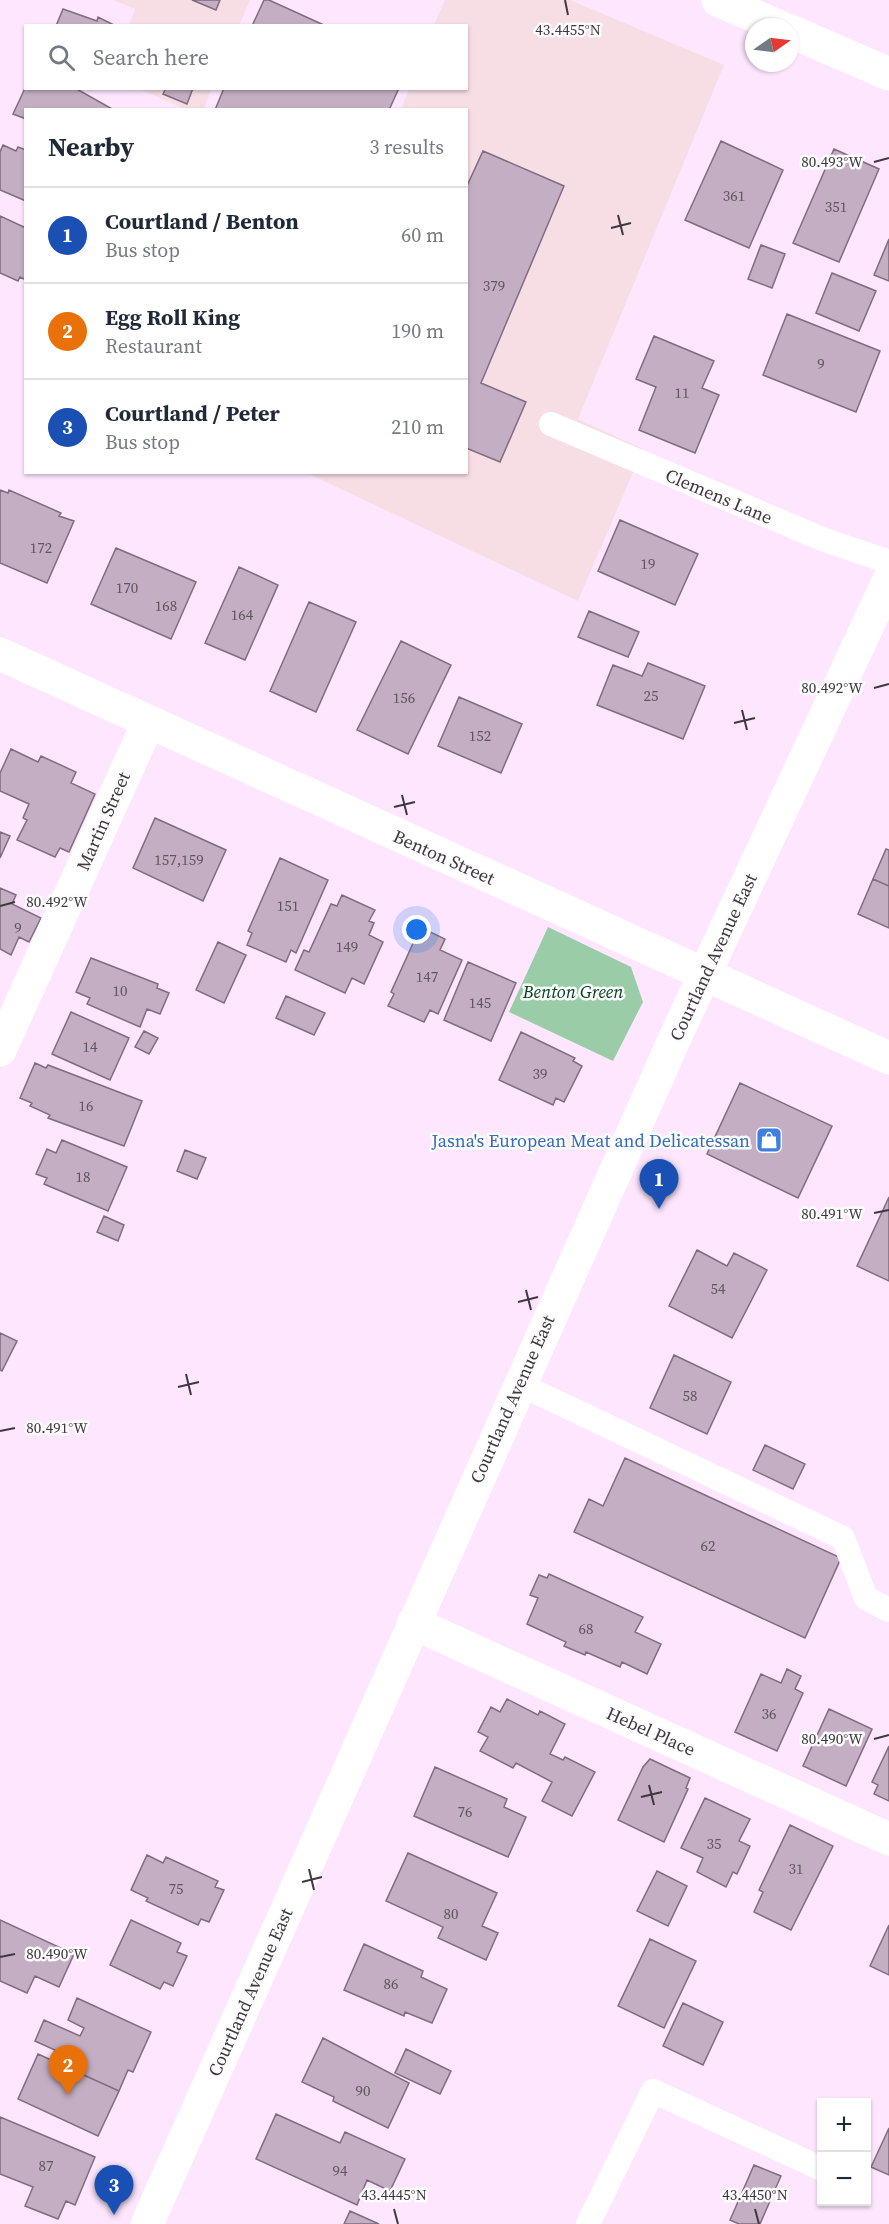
<!DOCTYPE html>
<meta charset="utf-8">
<style>
body{margin:0;font-family:"Source Serif 4",serif;background:#f2f2f3;color:#1f2937}
.controls{position:absolute;right:18px;bottom:18px;display:grid;overflow:hidden;border-radius:0px;box-shadow:0 2px 4px #0004}
.controls button{width:54px;height:54px;display:grid;place-items:center;padding:0;border:0;border-bottom:2px solid #e0e1e3;background:#fff;color:#1f2937;font:30px sans-serif}
.compass{position:absolute;left:745px;top:18px;width:54px;height:54px;border-radius:50%;background:#fff;box-shadow:0 2px 4px #0004;rotate:76deg}
.you{position:absolute;left:417px;top:930px;width:21px;height:21px;margin:-15px;border:4px solid #fff;border-radius:50%;background:#1a73e8;box-shadow:0 0 0 9px #1a73e833}
.badge{display:grid;place-items:center;width:39px;height:39px;border-radius:50%;background:#0b8043;color:#fff;font-size:20px;font-weight:700}
.pin{position:absolute;translate:-50% -50px;filter:drop-shadow(0 2px 3px #0008)}
.pin::after{content:'';position:absolute;top:32px;width:21px;height:18px;background:inherit;clip-path:polygon(0 0,100% 0,50% 100%)}
.list{margin:0;padding:0;list-style:none}
h2{display:flex;justify-content:space-between;align-items:center;height:78px;margin:0;padding:0 24px;font-size:26px}
h2 small{font-size:20px;font-weight:400;color:#747a83}
.list li{display:grid;grid-template-columns:39px 1fr auto;gap:18px;align-items:center;box-sizing:border-box;height:96px;padding:0 24px;border-top:2px solid #e0e1e3}
.list b{display:block;font-size:22px;white-space:nowrap}
.list p{margin:0;font-size:20px;white-space:nowrap;color:#747a83}
.list em{font-size:20px;font-style:normal;color:#747a83}
.icon{flex:none;width:33px;height:33px;fill:none;stroke:currentColor;stroke-width:2;stroke-linecap:round;stroke-linejoin:round}
.map{position:relative;flex:none;width:889px;height:2224px;overflow:hidden}
.search{position:absolute;background:#fff;box-shadow:0 2px 4px #0004;left:24px;top:24px;width:444px;height:66px;display:flex;align-items:center;gap:15px;box-sizing:border-box;padding:0 21px;border-radius:0px;color:#747a83;font-size:22px}
.panel{position:absolute;background:#fff;box-shadow:0 2px 4px #0004;left:24px;top:108px;width:444px;height:366px;border-radius:0px}
.map>svg:first-child{display:block}
.commercial{fill:#f7dee5}
.green{fill:#9acca8}
.building{fill:#c4aec3;stroke:#806c7f;stroke-width:1.5}
.lines{fill:none;stroke-linecap:round;stroke-linejoin:round}
.lane{stroke:#fff;stroke-width:24}
.street{stroke:#fff;stroke-width:33}
.secondary{stroke:#fff;stroke-width:33}
.ticks{fill:none;stroke:#403740;stroke-width:2}
.labels{text-anchor:middle;dominant-baseline:central;stroke-width:5;stroke-linejoin:round;paint-order:stroke}
.number-label{font-size:15px;fill:#615561}
.street-label{font-size:18px;fill:#403740;stroke:#fcfcfc}
.park-label{font-size:18px;font-style:italic;fill:#024220;stroke:#fcfcfc}
.shop-label{font-size:18px;fill:#366cbe;stroke:#fcfcfc;text-anchor:end}
.ticks-label{font-size:15px;text-anchor:middle;fill:#403740;stroke:#fcfcfc;stroke-width:5;stroke-linejoin:round;paint-order:stroke}
</style>
<div class="map">
<svg width="889" height="2224" viewBox="0 0 889 2224">
<rect width="100%" height="100%" fill="#fee7fe"/>
<path class="commercial" d="M113 0H250L239 26 129 25 135 9Z
M445 0H570L724 65 578 419 643 449 578 601 307 473 466 472V110L401 109 409 89 466 88V26L434 25Z
M139 89H212L203 110 185 109Z"/>
<path class="green" d="M548 927 631 967 643 1002 613 1061 509 1012Z"/>
<path class="building" d="M192 0H220L216 10Z
M264 0H269L326 26H252Z
M63 9 97 21 98 17 116 26H56Z
M26 86V88H75L114 110H26V119L13 114Z
M166 88H193L187 104 163 94Z
M224 88H399L389 110H215Z
M721 141 783 170 749 248 685 220Z
M3 145 16 151 18 147 26 150V201L0 190V152Z
M834 149 879 169 839 262 793 243Z
M483 151 564 186 481 383 526 402 500 462 466 448V188Z
M0 216 26 228V280L20 277 18 281 0 273Z
M889 239V281L874 275Z
M761 245 785 254 772 288 748 279Z
M832 273 876 291 859 331 816 313Z
M787 314 880 351 856 412 763 375Z
M654 336 714 361 702 388 719 395 695 453 639 430 656 387 636 379Z
M0 490 8 493 9 490 61 513 59 516 74 521 47 583 0 563Z
M620 520 698 554 675 605 598 571Z
M116 548 196 582 171 639 91 604Z
M239 567 278 585 245 660 205 643Z
M309 602 356 622 316 712 270 691Z
M589 611 639 632 628 657 578 637Z
M401 641 451 665 408 754 357 730Z
M648 663 705 686 683 739 597 705 613 665 642 676Z
M459 697 522 724 501 773 438 746Z
M11 749 38 762 41 756 76 772 71 783 95 794 69 852 60 848 55 857 17 840 27 820 23 818 29 804 0 791V773Z
M155 818 226 850 203 901 133 868Z
M0 832 10 836 0 858Z
M886 849 889 850V886L873 879Z
M280 858 328 880 296 953 291 950 286 962 247 945 252 933 248 931Z
M873 879 889 886V928L858 914Z
M0 888 16 895 12 904 41 918 29 942 19 937 11 955 0 949Z
M342 895 375 910 369 921 374 923 369 935 383 942 364 984 352 978 345 993 295 970 304 950 309 952 331 904 337 906Z
M424 929 445 939 440 950 462 960 438 1014 430 1010 424 1022 388 1006 394 994 391 992 415 939 419 940Z
M218 942 246 955 224 1003 196 990Z
M91 958 158 984 157 988 169 993 160 1014 147 1009 140 1027 87 1004 90 998 76 992Z
M468 962 516 983 491 1041 444 1020Z
M286 996 325 1013 314 1035 276 1018Z
M71 1012 129 1038 110 1080 52 1054Z
M144 1031 158 1038 149 1054 135 1047Z
M521 1032 575 1058 573 1061 582 1066 564 1102 556 1098 553 1105 499 1080Z
M35 1063 46 1068 48 1065 142 1101 124 1146 48 1118 50 1115 30 1106 32 1103 20 1098Z
M740 1083 832 1126 798 1198 707 1154Z
M62 1140 127 1167 108 1211 44 1184 47 1178 36 1174 47 1149 56 1153Z
M185 1150 206 1158 197 1179 177 1171Z
M889 1197V1281L857 1266Z
M104 1216 124 1225 118 1241 97 1232Z
M697 1250 727 1266 734 1253 767 1270 732 1338 669 1306Z
M0 1333 17 1341 2 1371 0 1370Z
M674 1355 731 1382 707 1434 650 1408Z
M765 1445 805 1464 793 1489 753 1470Z
M625 1458 841 1558 805 1638 574 1532 589 1499 603 1506Z
M549 1574 643 1617 635 1632 661 1644 647 1674 622 1662 620 1667 586 1652 585 1655 564 1646 566 1642 527 1624 538 1598 530 1595 539 1575 547 1578Z
M787 1669 801 1676 795 1689 803 1693 777 1751 735 1732 761 1674 781 1683Z
M507 1699 538 1715 540 1711 565 1724 550 1754 563 1760 565 1757 595 1772 572 1816 542 1801 552 1782 516 1763 513 1768 480 1751 488 1737 478 1732 491 1707 500 1712Z
M829 1709 872 1729 846 1786 803 1766Z
M889 1746V1801L874 1794 878 1785 872 1782Z
M650 1759 690 1778 686 1788 688 1789 664 1842 618 1820 643 1767Z
M435 1767 507 1799 504 1807 526 1817 508 1857 414 1816Z
M705 1798 750 1819 739 1841 750 1846 737 1874 733 1872 726 1887 697 1872 703 1858 681 1848Z
M790 1825 833 1846 791 1930 754 1912 763 1892 759 1890Z
M408 1853 497 1893 482 1926 498 1933 486 1960 438 1938 443 1927 386 1901Z
M147 1855 163 1863 166 1857 218 1881 215 1887 224 1890 209 1922 201 1919 198 1925 146 1901 148 1898 131 1890Z
M657 1871 687 1886 668 1926 637 1911Z
M0 1920 74 1954 59 1987 35 1976 27 1993 0 1981Z
M131 1920 181 1943 177 1952 187 1956 173 1986 164 1982 160 1989 110 1965Z
M889 1925V1975L870 1966Z
M650 1939 696 1961 664 2028 618 2006Z
M364 1944 423 1971 421 1977 447 1989 432 2023 405 2012 404 2016 344 1990Z
M77 1998 151 2032 133 2072 128 2070 119 2091 50 2060 55 2050 35 2041 44 2020 80 2036 84 2028 68 2020Z
M683 2003 723 2022 703 2065 663 2046Z
M323 2038 409 2083 388 2128 333 2101 334 2097 302 2082Z
M406 2049 451 2071 440 2094 395 2073Z
M38 2054 119 2091 98 2136 18 2099Z
M276 2114 340 2143 345 2132 405 2159 390 2191 367 2180 357 2205 256 2159Z
M0 2117 95 2157 75 2205 66 2201 58 2219 25 2206 33 2187 0 2174Z
M889 2128V2175L871 2167Z
M754 2165 781 2176 760 2224H739L730 2220Z
M350 2211 379 2224H344Z"/>
<g class="lines">
<path class="lane" d="M551 424 822 539 889 562
M519 1384 843 1538 866 1598 889 1610
M588 2224 653 2091 822 2169"/>
<path class="street" d="M0 654 704 974
M0 1050 148 723
M413 1623 889 1839"/>
<path class="secondary" d="M718 0 780 27
M790 31 889 74
M704 974 889 1058
M147 2224 679 1029 889 580"/>
</g>
<path class="ticks" d="M565 0 568 15M874 162 889 158M618 215 623 235M611 228 631 223M874 688 889 684M742 710 747 730M734 723 755 718M402 795 407 815M394 807 415 802M0 906 15 902M874 1213 889 1210M526 1290 531 1310M518 1302 538 1297M186 1374 191 1395M178 1387 199 1382M0 1431 15 1428M874 1739 889 1735M649 1785 654 1805M641 1797 662 1792M309 1869 314 1890M302 1882 322 1877M0 1957 15 1954M394 2209 398 2224M755 2209 759 2224"/>
<defs>
<symbol id="shop-square" viewBox="-11 -11 22 22"><rect x="-9" y="-9" width="18" height="18" rx="4" fill="#3f7fe0" stroke="#fcfcfc"/><path d="M-5-2.5h2.3a2.7 3.5 0 0 1 5.4 0H5L5.5 6h-11ZM-1.5-2.5h3a1.5 2.3 0 0 0-3 0Z" fill="#fff"/></symbol>
</defs>
<g fill-rule="evenodd">
<use href="#shop-square" x="754" y="1125" width="30" height="30"/>
</g>
<g class="labels">
<g class="number-label">
<text x="734" y="195">361</text>
<text x="836" y="206">351</text>
<text x="494" y="285">379</text>
<text x="821" y="363">9</text>
<text x="682" y="392">11</text>
<text x="41" y="547">172</text>
<text x="648" y="563">19</text>
<text x="127" y="587">170</text>
<text x="166" y="605">168</text>
<text x="242" y="614">164</text>
<text x="651" y="695">25</text>
<text x="404" y="697">156</text>
<text x="480" y="735">152</text>
<text x="179" y="859">157,159</text>
<text x="288" y="905">151</text>
<text x="18" y="927">9</text>
<text x="347" y="946">149</text>
<text x="427" y="976">147</text>
<text x="120" y="990">10</text>
<text x="480" y="1002">145</text>
<text x="90" y="1046">14</text>
<text x="540" y="1073">39</text>
<text x="86" y="1105">16</text>
<text x="83" y="1176">18</text>
<text x="718" y="1288">54</text>
<text x="690" y="1395">58</text>
<text x="708" y="1545">62</text>
<text x="586" y="1628">68</text>
<text x="769" y="1713">36</text>
<text x="465" y="1811">76</text>
<text x="714" y="1843">35</text>
<text x="796" y="1868">31</text>
<text x="176" y="1888">75</text>
<text x="451" y="1913">80</text>
<text x="391" y="1983">86</text>
<text x="363" y="2090">90</text>
<text x="46" y="2165">87</text>
<text x="340" y="2170">94</text>
</g>
<g class="street-label">
<text transform="translate(719 496) rotate(23)">Clemens Lane</text>
<text transform="translate(103 821) rotate(-66)">Martin Street</text>
<text transform="translate(444 857) rotate(24)">Benton Street</text>
<text transform="translate(713 957) rotate(-65)">Courtland Avenue East</text>
<text transform="translate(512 1399) rotate(-66)">Courtland Avenue East</text>
<text transform="translate(651 1731) rotate(24)">Hebel Place</text>
<text transform="translate(250 1992) rotate(-66)">Courtland Avenue East</text>
</g>
<g class="park-label">
<text x="573" y="991">Benton Green</text>
</g>
<g class="shop-label">
<text x="750" y="1140">Jasna's European Meat and Delicatessan</text>
</g>
</g>
<g class="ticks-label">
<text x="568" y="35">43.4455°N</text>
<text x="832" y="167">80.493°W</text>
<text x="832" y="693">80.492°W</text>
<text x="57" y="907">80.492°W</text>
<text x="832" y="1219">80.491°W</text>
<text x="57" y="1433">80.491°W</text>
<text x="832" y="1744">80.490°W</text>
<text x="57" y="1959">80.490°W</text>
<text x="394" y="2200">43.4445°N</text>
<text x="755" y="2200">43.4450°N</text>
</g>
</svg>
<div class="controls">
<button>+</button>
<button>−</button>
</div>
<svg class="compass" viewBox="-18 -18 36 36"><path d="M0-13l5 13h-10z" fill="#e53935"/><path d="M0 13l5-13h-10z" fill="#747a83"/></svg>
<div class="you"></div>
<div class="pin badge" style="left:659px;top:1209px;background:#1a4fb4">1</div>
<div class="pin badge" style="left:68px;top:2095px;background:#e8710a">2</div>
<div class="pin badge" style="left:114px;top:2215px;background:#1a4fb4">3</div>
<div class="search"><svg class="icon" aria-label="search" viewBox="0 0 24 24"><circle cx="10" cy="10" r="6"/><path d="M15 15l6 6"/></svg>Search here</div>
<section class="panel">
<h2>Nearby<small>3 results</small></h2>
<ul class="list">
<li><span class="badge" style="background:#1a4fb4">1</span><div><b>Courtland / Benton</b><p>Bus stop</p></div><em>60 m</em></li>
<li><span class="badge" style="background:#e8710a">2</span><div><b>Egg Roll King</b><p>Restaurant</p></div><em>190 m</em></li>
<li><span class="badge" style="background:#1a4fb4">3</span><div><b>Courtland / Peter</b><p>Bus stop</p></div><em>210 m</em></li>
</ul>
</section>
</div>
